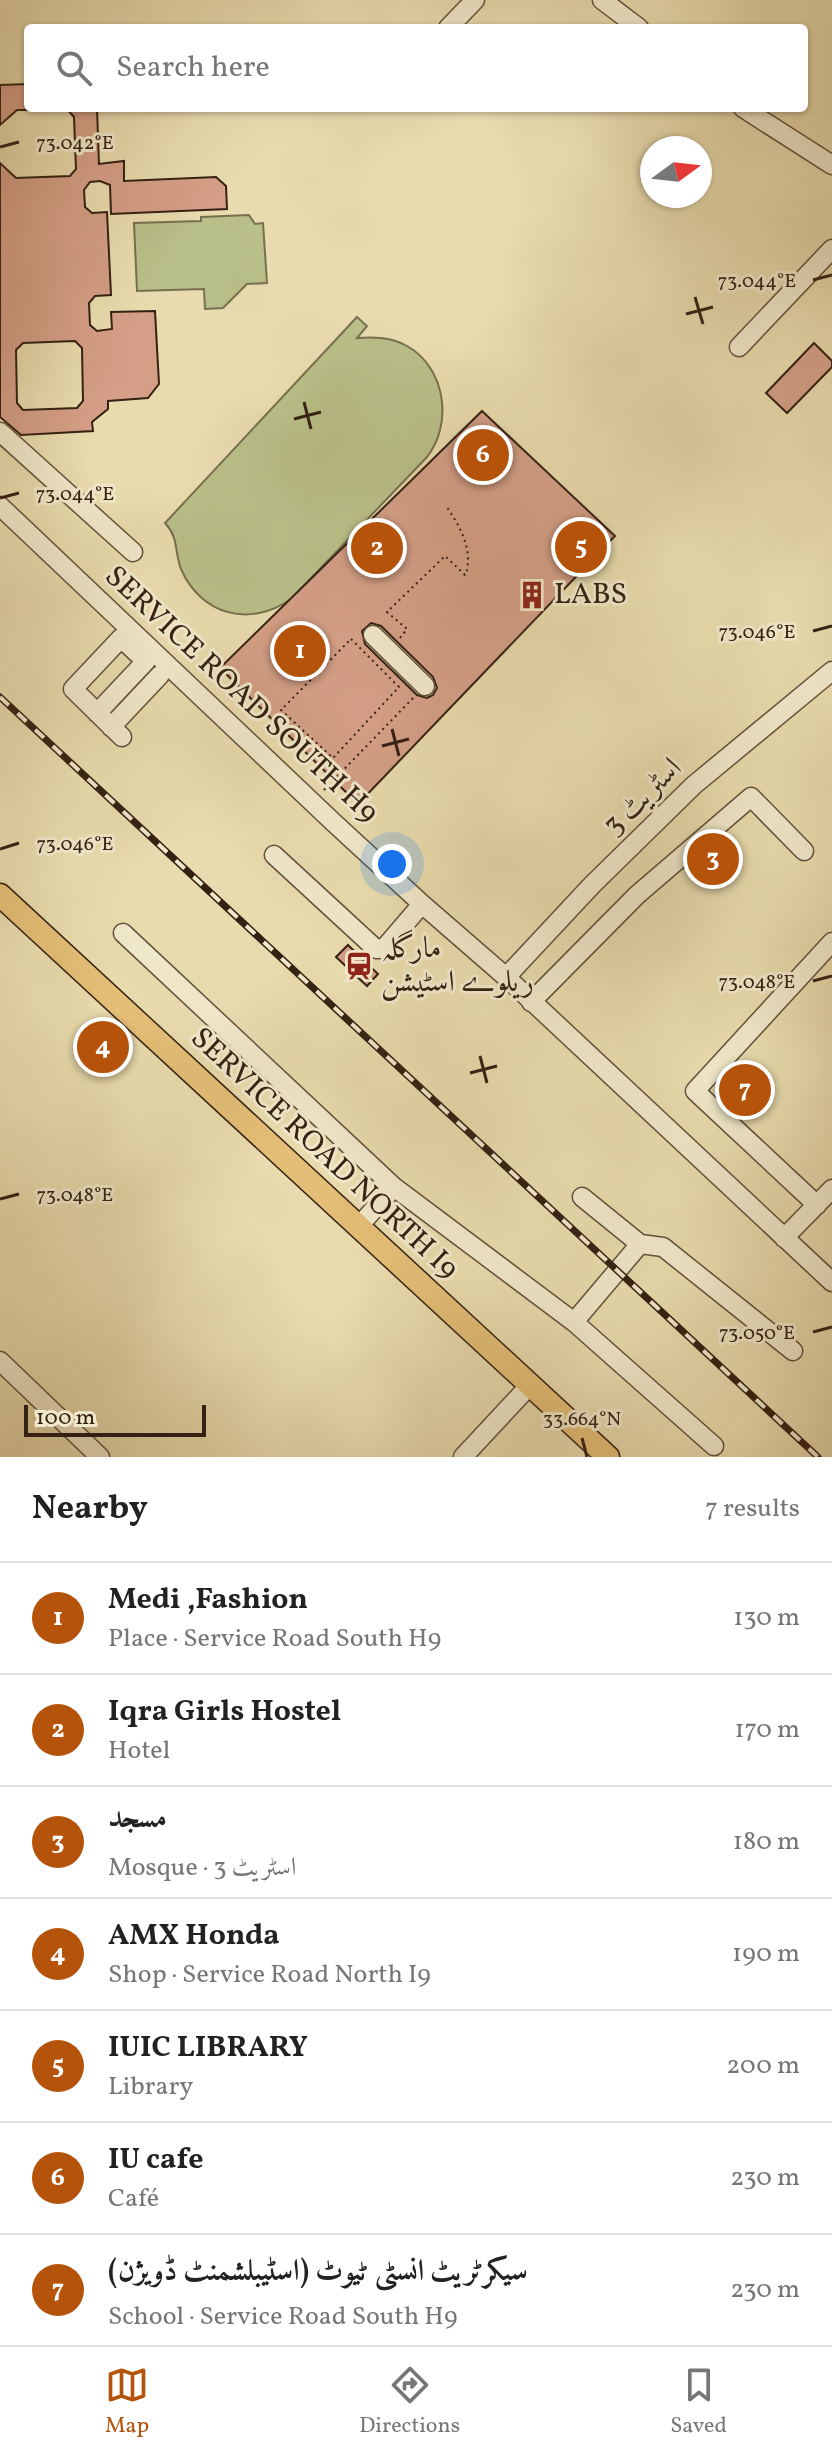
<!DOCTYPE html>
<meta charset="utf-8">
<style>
body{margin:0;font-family:Vollkorn,Amiri,serif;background:#f2f2f2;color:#222}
.compass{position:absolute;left:640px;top:136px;width:72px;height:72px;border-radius:50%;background:#fff;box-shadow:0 2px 6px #0004;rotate:75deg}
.scale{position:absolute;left:24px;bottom:20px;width:182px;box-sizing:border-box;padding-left:8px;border:4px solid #352113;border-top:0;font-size:22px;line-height:28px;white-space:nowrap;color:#352113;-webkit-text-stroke:6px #f0e8ca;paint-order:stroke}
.you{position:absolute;left:392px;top:864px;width:28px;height:28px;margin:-20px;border:6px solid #fff;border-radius:50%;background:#1a73e8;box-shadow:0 0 0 12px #1a73e833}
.badge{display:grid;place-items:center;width:52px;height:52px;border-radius:50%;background:#b45309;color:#fff;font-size:26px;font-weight:700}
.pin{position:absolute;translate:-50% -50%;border:4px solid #fff;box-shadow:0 2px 8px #0006}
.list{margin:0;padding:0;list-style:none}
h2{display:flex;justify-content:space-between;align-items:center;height:104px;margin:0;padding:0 32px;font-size:34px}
h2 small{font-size:26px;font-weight:400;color:#767676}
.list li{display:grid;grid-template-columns:52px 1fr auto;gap:24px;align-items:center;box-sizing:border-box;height:112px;padding:0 32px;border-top:2px solid #e0e0e0}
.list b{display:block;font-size:30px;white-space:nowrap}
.list p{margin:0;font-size:26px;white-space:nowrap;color:#767676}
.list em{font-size:26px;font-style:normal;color:#767676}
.icon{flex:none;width:44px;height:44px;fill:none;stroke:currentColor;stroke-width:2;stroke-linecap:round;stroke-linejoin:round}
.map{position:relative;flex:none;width:832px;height:1457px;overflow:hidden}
.search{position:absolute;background:#fff;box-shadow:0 2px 6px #0004;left:24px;right:24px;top:24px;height:88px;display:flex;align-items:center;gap:20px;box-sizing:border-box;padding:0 28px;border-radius:8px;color:#767676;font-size:30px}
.sheet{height:888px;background:#fff}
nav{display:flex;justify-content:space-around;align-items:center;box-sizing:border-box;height:112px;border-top:2px solid #e0e0e0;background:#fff;font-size:22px;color:#767676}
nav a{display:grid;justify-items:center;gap:4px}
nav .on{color:#b45309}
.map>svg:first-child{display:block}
.green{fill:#b9bf88;stroke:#77704e;stroke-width:2}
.building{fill:#d49f86;stroke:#352113;stroke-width:2;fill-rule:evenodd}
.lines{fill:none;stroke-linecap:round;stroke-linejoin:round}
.minor-casing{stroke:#62503a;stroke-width:21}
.major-casing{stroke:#352113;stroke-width:25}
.path{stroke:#352113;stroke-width:2;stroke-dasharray:2 4;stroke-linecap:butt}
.minor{stroke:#f0e8ca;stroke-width:18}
.major{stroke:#e4be76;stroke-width:22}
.rail-casing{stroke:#352113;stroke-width:7}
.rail{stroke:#f0e8ca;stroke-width:4;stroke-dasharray:12;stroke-linecap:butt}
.ticks{fill:none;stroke:#352113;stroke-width:3}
.labels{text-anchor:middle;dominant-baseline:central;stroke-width:6;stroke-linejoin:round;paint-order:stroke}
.poi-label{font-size:30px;fill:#352113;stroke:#f0e8ca;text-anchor:start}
.street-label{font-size:30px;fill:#352113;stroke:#f0e8ca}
.ticks-label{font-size:20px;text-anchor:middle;fill:#352113;stroke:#f0e8ca;stroke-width:6;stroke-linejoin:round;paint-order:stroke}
</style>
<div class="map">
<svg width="832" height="1457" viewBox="0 0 832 1457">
<rect width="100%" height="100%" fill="#e8dbad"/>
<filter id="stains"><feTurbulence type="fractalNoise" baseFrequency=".0025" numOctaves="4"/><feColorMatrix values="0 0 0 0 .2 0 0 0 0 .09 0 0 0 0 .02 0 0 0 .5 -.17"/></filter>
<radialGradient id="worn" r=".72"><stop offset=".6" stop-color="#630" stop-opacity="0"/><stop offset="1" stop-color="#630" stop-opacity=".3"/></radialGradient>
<path class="green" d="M249 215 255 224 263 223 267 283 247 284 223 308 205 309 204 289 137 291 134 223 201 221V217Z
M357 317 367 326 357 338C374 337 391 337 407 346 446 368 453 424 427 457L291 599C250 628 201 615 181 569 174 550 179 538 165 523Z"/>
<path class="building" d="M28 84V110H17L0 125V85Z
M66 108H97L99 164 124 161V181L216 177 226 186 227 209 111 214 110 185 100 181 90 182 84 190 85 207 92 213 107 212 111 295 95 296 89 303 90 325 97 331 112 329 111 312 155 311 159 384 148 398 108 401V409L92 422 93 431 21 435 0 417V163L16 178 70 176 76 169 74 117ZM75 341 82 348 83 401 77 408 23 410 17 403 16 350 23 343Z
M814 343 832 361V367L787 413 766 393Z
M482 411 615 536 358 804 220 668ZM371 623 381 626 433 677 437 688 433 695 427 698 417 695 365 644 362 631Z
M715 844 719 845 724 855 727 854 731 864 703 878 696 867 698 864 696 860Z
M348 945 378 974 367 986 336 957Z"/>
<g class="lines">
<defs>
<path id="minor" d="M602 0 639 28
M448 28 475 0
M743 108 832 165
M739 347 832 249
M0 432 133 552
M0 506 332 821 422 904 506 977 832 1282
M373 635 425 686
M97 713 146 661
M111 727 160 675
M122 737 73 689 121 638 138 654
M274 855 376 949H381L386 946 422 904
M123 933 394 1187 358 1227
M506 977 592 885 694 785 832 671
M531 1002 637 895 751 797 804 851
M394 1187 574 1322 714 1446
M582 1197 640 1244 663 1247 793 1351
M817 1205 695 1091 832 942
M784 1238 832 1189
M574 1322 640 1244
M0 1361 100 1457
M463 1457 530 1385"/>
<path id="major" d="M0 895 608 1457"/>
</defs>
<use href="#minor" class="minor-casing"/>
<use href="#major" class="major-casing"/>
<path class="path" d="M400 638 407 629 387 612 445 556 465 575 466 574C473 549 460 526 446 506
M351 639 399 687 333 758 281 710Z
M324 790 414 697"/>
<use href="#minor" class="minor"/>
<use href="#major" class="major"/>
<defs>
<path id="rail" d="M0 697 818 1457"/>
</defs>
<use href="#rail" class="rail-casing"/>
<use href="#rail" class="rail"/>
</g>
<path class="ticks" d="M0 147 19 142M813 280 832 275M695 297 703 324M686 314 713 307M304 402 311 429M294 419 321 412M0 498 19 493M813 631 832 626M392 729 399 756M382 746 409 739M0 849 19 843M813 981 832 976M480 1056 487 1083M470 1073 497 1066M0 1199 19 1194M813 1332 832 1327M582 1438 587 1457"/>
<defs>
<symbol id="building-bare" viewBox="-9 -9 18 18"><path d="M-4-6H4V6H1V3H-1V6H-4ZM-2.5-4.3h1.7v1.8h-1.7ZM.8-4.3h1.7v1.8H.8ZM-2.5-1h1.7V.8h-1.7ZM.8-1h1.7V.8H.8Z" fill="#8f2418" stroke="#f0e8ca" stroke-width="2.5" paint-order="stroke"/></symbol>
<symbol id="station-bare" viewBox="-9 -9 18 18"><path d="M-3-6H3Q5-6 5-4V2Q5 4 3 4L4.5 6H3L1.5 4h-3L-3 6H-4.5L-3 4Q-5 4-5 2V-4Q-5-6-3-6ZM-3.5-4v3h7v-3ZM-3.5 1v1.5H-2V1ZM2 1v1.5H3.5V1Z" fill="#8f2418" stroke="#f0e8ca" stroke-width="2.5" paint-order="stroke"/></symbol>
</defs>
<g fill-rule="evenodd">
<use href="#building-bare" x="512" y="575" width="40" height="40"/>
<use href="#station-bare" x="339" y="946" width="40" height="40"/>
</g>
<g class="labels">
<g class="poi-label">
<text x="554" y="595">LABS</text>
<text x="381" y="949">مارگلہ<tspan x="381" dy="34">ریلوے اسٹیشن</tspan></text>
</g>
<g class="street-label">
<text transform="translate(241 695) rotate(43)">SERVICE ROAD SOUTH H9</text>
<text transform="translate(643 797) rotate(-44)">اسٹریٹ 3</text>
<text transform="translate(324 1154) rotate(43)">SERVICE ROAD NORTH I9</text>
</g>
</g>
<g class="ticks-label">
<text x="75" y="149">73.042°E</text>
<text x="757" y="287">73.044°E</text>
<text x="75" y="500">73.044°E</text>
<text x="757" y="638">73.046°E</text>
<text x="75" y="850">73.046°E</text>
<text x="757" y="988">73.048°E</text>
<text x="75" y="1201">73.048°E</text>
<text x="757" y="1339">73.050°E</text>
<text x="582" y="1425">33.664°N</text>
</g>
<rect width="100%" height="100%" filter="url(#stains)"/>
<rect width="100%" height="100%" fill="url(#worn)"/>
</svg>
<svg class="compass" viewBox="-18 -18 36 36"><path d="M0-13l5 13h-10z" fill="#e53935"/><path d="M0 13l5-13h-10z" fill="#767676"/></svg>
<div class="scale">100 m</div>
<div class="you"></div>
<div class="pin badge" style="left:300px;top:651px">1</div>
<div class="pin badge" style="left:377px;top:548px">2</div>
<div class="pin badge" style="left:713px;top:859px">3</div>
<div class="pin badge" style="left:103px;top:1047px">4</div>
<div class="pin badge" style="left:581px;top:547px">5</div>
<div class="pin badge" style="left:483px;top:455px">6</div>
<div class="pin badge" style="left:745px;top:1090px">7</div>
<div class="search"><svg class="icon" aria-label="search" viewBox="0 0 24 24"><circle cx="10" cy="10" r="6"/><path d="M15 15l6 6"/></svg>Search here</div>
</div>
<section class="sheet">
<h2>Nearby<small>7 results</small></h2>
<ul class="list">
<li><span class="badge">1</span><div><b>Medi ,Fashion</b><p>Place · Service Road South H9</p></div><em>130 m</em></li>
<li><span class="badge">2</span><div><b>Iqra Girls Hostel</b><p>Hotel</p></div><em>170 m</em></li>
<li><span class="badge">3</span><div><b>مسجد</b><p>Mosque · اسٹریٹ 3</p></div><em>180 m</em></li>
<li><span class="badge">4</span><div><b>AMX Honda</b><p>Shop · Service Road North I9</p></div><em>190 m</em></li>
<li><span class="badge">5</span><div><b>IUIC LIBRARY</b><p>Library</p></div><em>200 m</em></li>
<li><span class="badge">6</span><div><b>IU cafe</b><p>Café</p></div><em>230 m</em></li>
<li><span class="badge">7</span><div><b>سیکرٹریٹ انسٹی ٹیوٹ (اسٹیبلشمنٹ ڈویژن)</b><p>School · Service Road South H9</p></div><em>230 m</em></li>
</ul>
</section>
<nav>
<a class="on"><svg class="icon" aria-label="map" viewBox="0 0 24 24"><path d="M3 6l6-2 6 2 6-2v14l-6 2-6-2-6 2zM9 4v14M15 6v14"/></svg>Map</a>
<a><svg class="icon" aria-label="directions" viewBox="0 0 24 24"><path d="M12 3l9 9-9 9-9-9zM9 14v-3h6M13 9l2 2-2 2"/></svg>Directions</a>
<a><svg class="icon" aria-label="saved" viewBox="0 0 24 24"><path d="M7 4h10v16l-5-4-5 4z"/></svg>Saved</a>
</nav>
